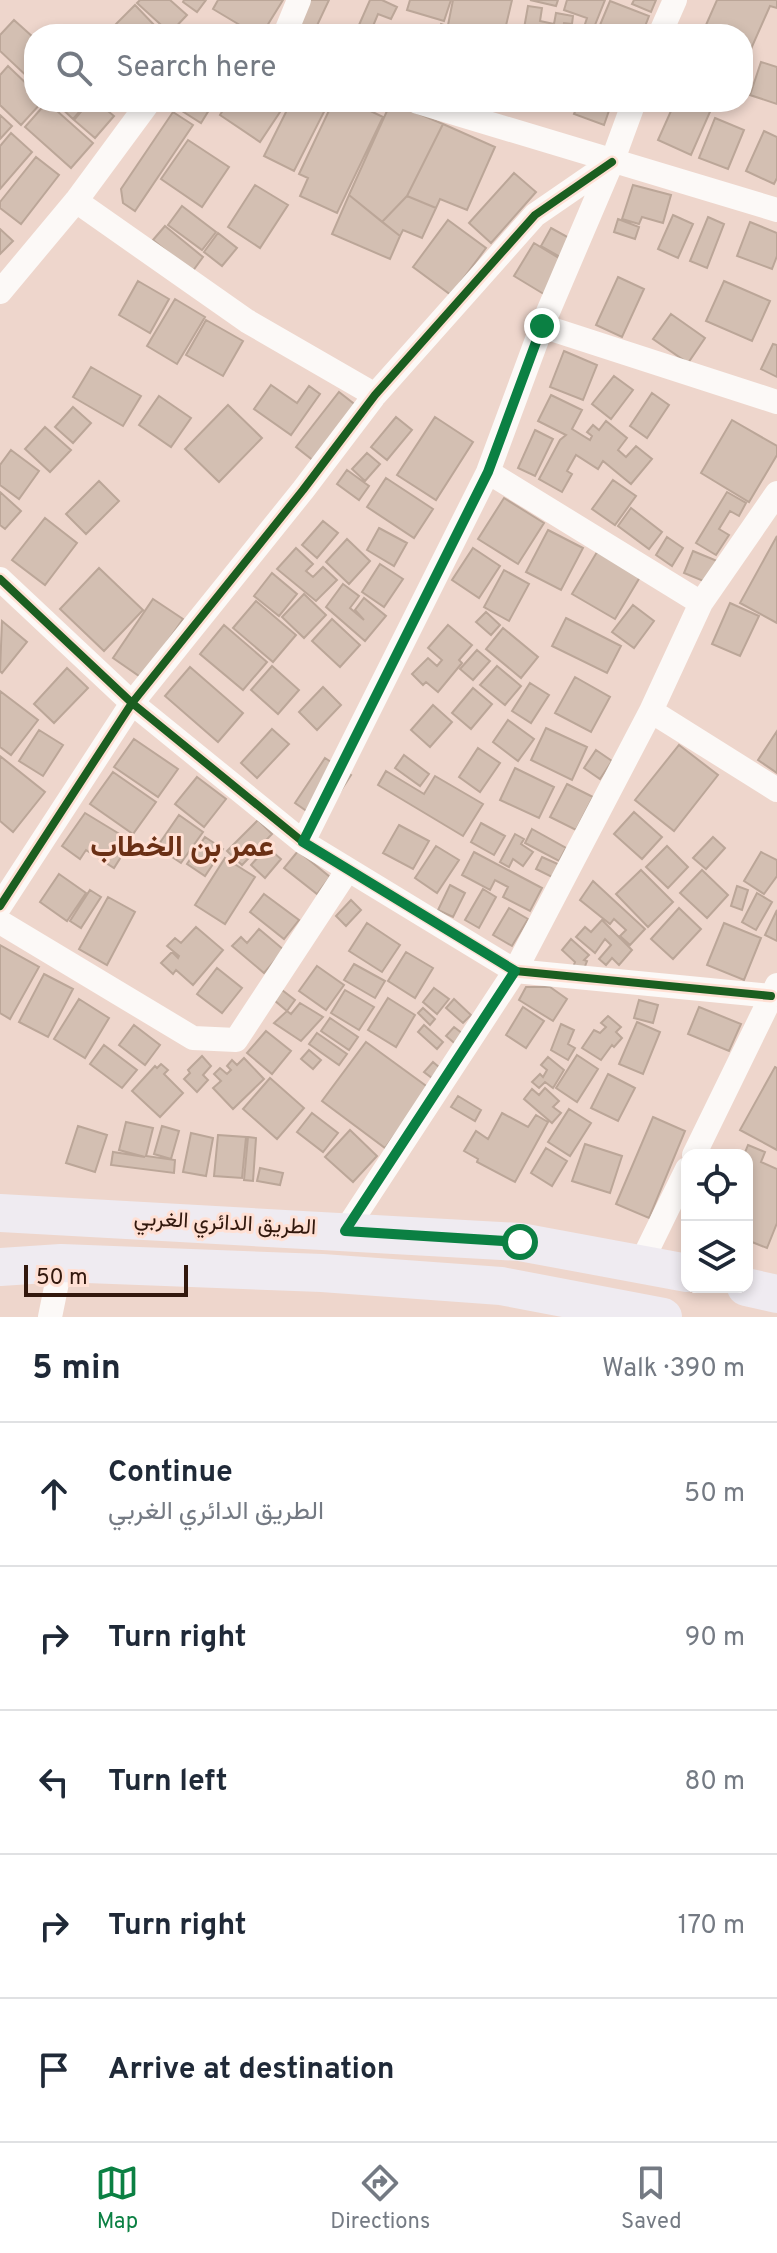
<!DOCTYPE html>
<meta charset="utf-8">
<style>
body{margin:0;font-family:Overpass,Vazirmatn,sans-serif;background:#f2f2f3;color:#1f2937}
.controls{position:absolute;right:24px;bottom:24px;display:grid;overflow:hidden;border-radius:16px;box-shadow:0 4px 12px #0003}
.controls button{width:72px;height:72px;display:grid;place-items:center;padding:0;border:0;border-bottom:2px solid #e0e1e3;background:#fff;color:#1f2937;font:40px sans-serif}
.scale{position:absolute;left:24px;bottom:20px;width:164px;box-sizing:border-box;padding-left:8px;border:4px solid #32180d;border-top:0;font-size:22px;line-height:28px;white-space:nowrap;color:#32180d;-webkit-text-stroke:6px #ffe0d4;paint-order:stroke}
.stop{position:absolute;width:24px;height:24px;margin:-18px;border:6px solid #0b8043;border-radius:50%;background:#fff}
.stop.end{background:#0b8043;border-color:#fff;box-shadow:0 2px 8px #0008}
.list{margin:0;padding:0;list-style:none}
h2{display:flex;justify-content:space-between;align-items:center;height:104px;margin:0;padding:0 32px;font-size:34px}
h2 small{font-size:26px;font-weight:400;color:#747a83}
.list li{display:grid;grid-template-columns:52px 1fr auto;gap:24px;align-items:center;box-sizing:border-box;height:144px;padding:0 32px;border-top:2px solid #e0e1e3}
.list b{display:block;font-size:30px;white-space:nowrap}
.list p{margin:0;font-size:26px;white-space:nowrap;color:#747a83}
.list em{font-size:26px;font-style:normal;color:#747a83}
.icon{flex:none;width:44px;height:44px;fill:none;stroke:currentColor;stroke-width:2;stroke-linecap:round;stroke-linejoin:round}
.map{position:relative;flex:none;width:777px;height:1317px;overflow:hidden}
.search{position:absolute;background:#fff;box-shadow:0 4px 12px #0003;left:24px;right:24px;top:24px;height:88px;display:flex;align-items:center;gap:20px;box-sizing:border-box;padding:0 28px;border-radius:32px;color:#747a83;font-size:30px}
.sheet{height:824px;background:#fff}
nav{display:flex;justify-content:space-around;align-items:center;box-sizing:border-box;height:112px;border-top:2px solid #e0e1e3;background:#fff;font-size:22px;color:#747a83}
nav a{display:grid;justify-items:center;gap:4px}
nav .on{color:#0b8043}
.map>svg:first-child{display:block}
.building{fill:#d3bfb2;stroke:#bba698;stroke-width:2}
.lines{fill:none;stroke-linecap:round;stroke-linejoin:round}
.minor{stroke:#fcf9f7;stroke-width:24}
.primary{stroke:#efebf1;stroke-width:38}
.cycleway-casing{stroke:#ffe0d4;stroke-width:13}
.cycleway{stroke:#1b5e20;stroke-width:8}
.route{stroke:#0b8043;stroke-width:10}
.labels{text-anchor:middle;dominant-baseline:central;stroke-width:6;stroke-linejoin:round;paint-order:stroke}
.street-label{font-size:22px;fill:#32180d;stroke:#ffe0d4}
.district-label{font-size:30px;font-weight:bold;fill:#6b3015;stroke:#ffe0d4}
</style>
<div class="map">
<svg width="777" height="1317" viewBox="0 0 777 1317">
<rect width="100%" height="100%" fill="#eed6cc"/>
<path class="building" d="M140 0H170L187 15 170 33 137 3Z
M184 0H206L197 12 183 2Z
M218 0H283L262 34H255L213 9Z
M305 0H329L313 34 304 31 302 34H293Z
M370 0H382L397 7 391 19 378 14 373 26 385 31 383 34H355Z
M410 0H451L444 21 407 10Z
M453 0H512L504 34H490L448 25Z
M530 0H558L556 6Z
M567 0H605L593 30 584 27 587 18 564 10Z
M634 0H656L651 12 632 4Z
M717 0H777V8L770 6 747 58 743 56V34H702Z
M610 1 649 16 642 34H623L600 25Z
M135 5 157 28 151 34H113L110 30Z
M528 6 542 8 540 21 554 24 556 13 573 16 572 24 564 23 562 34H523Z
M14 20 34 38V83L0 51V35Z
M441 24 468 34H437Z
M761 62 777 67V104L750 95Z
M8 66 34 91V102H42L21 125 0 105V75Z
M47 102 93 143 71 168 25 127Z
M55 102H88L73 119Z
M89 102H97L114 116 95 138 74 120Z
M188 102H214L201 123 182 111Z
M228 102H265L280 112 260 142 220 115Z
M291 102H329L294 171 264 156Z
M333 102H352L383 117 337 213 300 196 308 178 299 174Z
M391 102 443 124 407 196 382 222 349 195Z
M579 102H612L604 125 574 114Z
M675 102H706L713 105 691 155 658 140Z
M173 112 193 125 135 211 123 203 121 189Z
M0 115 12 126 0 139Z
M715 118 744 130 728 169 699 158Z
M443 124 495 147 467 210 440 199 436 208 407 196Z
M764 131 777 137V178L774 184 746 171Z
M11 133 32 152 0 189V146Z
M188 140 229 167 202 207 161 179Z
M36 157 59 175 21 224 0 208V202Z
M514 173 536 192 491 243 469 223Z
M255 185 288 205 260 248 228 227Z
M633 185 671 195 663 223 642 217 639 224 622 219Z
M349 195 400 236 390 259 332 234Z
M407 196 436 208 422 238 403 230 400 236 382 222Z
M182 206 216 232 202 250 168 225Z
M673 215 693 224 678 258 658 249Z
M708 217 724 224 707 268 690 261Z
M618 219 639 227 635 239 614 232Z
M448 220 486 248 451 295 413 267Z
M750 222 777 233V256L772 269 737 256Z
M165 226 203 257 192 272 153 240Z
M551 228 573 240 562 258 541 246Z
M0 229 13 241 0 254Z
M218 233 237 248 222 266 204 252Z
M534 243 567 263 547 296 514 276Z
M618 277 644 289 622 337 596 325Z
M138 281 169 299 150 333 119 315Z
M724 281 770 301 752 341 706 321Z
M175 299 205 317 177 364 147 346Z
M671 314 705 338 688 363 653 339Z
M206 320 243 341 223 376 186 355Z
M773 344 777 345V377L761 369Z
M564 351 597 365 583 400 550 387Z
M91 367 141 396 123 426 73 397Z
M614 376 633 390 611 419 592 404Z
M271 385 297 403 309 386 320 394 291 435 254 409Z
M339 392 362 410 319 465 296 447Z
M652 393 669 405 647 438 630 426Z
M551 395 582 410 572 429 590 440 592 436 587 432 593 425 599 430 606 421 627 438 618 450 626 457 636 446 652 459 631 484 603 461 598 469 576 455 567 471 572 474 562 492 539 479 560 440 566 435 538 421Z
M159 396 191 418 171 447 139 425Z
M228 405 262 438 219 482 185 449Z
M73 407 91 423 73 443 55 427Z
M396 417 412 430 387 460 371 447Z
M435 417 473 442 436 500 397 475Z
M732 420 777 446V455L749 502 701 473Z
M45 427 71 450 50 472 25 449Z
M535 430 553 439 535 476 518 468Z
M11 450 39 471 19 499 0 485V465Z
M367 453 380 464 365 481 352 469Z
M347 470 369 486 359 500 337 484Z
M386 478 433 509 414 538 367 507Z
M613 480 636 496 615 525 592 509Z
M99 481 119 501 86 534 66 514Z
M0 492 21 511 5 529 0 525Z
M727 492 746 503 739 516 730 511 719 529 729 535 716 555 696 543Z
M504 498 544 523 518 564 478 539Z
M631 508 662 532 649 549 618 526Z
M45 518 77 543 45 585 12 560Z
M323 521 338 533 317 558 302 545Z
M379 528 407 543 394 566 367 550Z
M548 530 583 548 561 590 526 572Z
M777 536V623L740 603Z
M667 537 683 548 672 566 656 555Z
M347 539 370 561 349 584 326 562Z
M296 548 313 564 306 571 313 577 323 567 337 580 316 601 277 569Z
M473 548 500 566 479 598 452 580Z
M693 551 722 563 713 585 684 573Z
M597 552 640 577 615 619 572 594Z
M380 564 403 579 384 607 362 592Z
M99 568 143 610 104 651 60 609Z
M504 570 529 584 509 621 484 607Z
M272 573 297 594 279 616 254 596Z
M343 584 359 596 350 608 364 620 355 610 364 598 386 616 365 641 326 607Z
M304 594 326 615 304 638 282 617Z
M153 599 183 619 142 678 113 658Z
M256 601 296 635 273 662 233 628Z
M730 603 759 616 740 656 712 644Z
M633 605 654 621 634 648 612 632Z
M486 612 500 625 491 635 476 622Z
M566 618 621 646 607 673 552 646Z
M332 619 360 645 340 667 312 641Z
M2 621 27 642 2 673 0 671Z
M224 625 267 662 243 690 200 654Z
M448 625 472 645 459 660 462 663 438 692 426 682 423 685 412 674 428 658 437 666 442 660 428 648Z
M503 628 538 657 521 678 486 649Z
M477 650 490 661 473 680 460 669Z
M272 666 299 690 278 714 251 690Z
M497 666 521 686 505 705 480 685Z
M190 667 243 713 218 742 165 696Z
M67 668 88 688 54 723 34 704Z
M575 677 610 697 591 732 555 713Z
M530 683 549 695 531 723 512 711Z
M323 687 341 705 317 730 299 712Z
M473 688 492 704 471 729 452 713Z
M0 691 38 720 11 755 0 747Z
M433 705 452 722 430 747 411 730Z
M508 720 534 739 518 761 493 742Z
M546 728 587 747 572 780 531 760Z
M272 729 289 744 257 778 241 763Z
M39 730 63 745 43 776 19 761Z
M777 731V773L758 760Z
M134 739 178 769 158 797 114 767Z
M679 745 718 775 674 831 635 800Z
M478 748 500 763 480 792 459 777Z
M596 750 612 761 600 779 584 768Z
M404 755 429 774 420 786 395 768Z
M0 756 45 792 13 832 0 821Z
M325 758 351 775 321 821 295 803Z
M515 768 554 787 539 818 500 800Z
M386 771 424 794 435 776 483 804 463 836 378 785Z
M113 772 156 802 133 834 90 804Z
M197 777 226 799 204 827 175 804Z
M567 784 593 797 576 830 550 817Z
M634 812 662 837 642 859 614 834Z
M85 813 131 841 114 868 86 850 80 859 62 846Z
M179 815 203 832 181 863 157 847Z
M258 820 272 834 242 865 227 851Z
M481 823 505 836 494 855 471 842Z
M399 825 429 841 413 869 383 853Z
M532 829 566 848 559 861 525 843Z
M515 834 524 839 521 844 533 852 523 866 513 859 509 867 500 862Z
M205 837 223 849 205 876 187 864Z
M713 837 725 848 706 869 693 858Z
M436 846 459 860 437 893 415 878Z
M667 846 688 867 668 888 646 867Z
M267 847 281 859 265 878 251 865Z
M298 851 330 877 317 894 284 868Z
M474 852 542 888 530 911 503 897 508 887 495 880 490 890 462 875Z
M761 852 777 860V876L764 894 744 881Z
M542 857 560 865 554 878 536 869Z
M225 858 255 877 225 924 195 905Z
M641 870 673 902 648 927 616 894Z
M702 870 728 895 707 918 680 893Z
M59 874 86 893 67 921 40 902Z
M593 881 645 929 630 945 620 936 626 930 614 919 610 924 580 900Z
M450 885 465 893 453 917 438 910Z
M737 886 748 890 742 910 731 906Z
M483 889 496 897 479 928 465 920Z
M90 890 101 897 81 928 70 921Z
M757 893 772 902 756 930 742 922Z
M264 894 299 920 284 939 250 912Z
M108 897 135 912 107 965 79 949Z
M351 900 361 910 346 926 336 916Z
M509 908 528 919 512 946 493 935Z
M679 908 701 929 673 959 651 939Z
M777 910V941L765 935Z
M602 920 632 950 619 965 612 958 606 965 599 959 611 945 605 939 595 953 576 937 585 927 591 932Z
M367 923 400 945 382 972 349 951Z
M724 923 761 938 744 980 707 965Z
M196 927 223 950 193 985 176 970 173 974 161 963 172 952 178 958 179 956 167 946 175 938 181 943Z
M259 929 284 950 264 973 232 946 241 937 247 943Z
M571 939 589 955 584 960 587 961 582 974 572 970 575 962 562 950Z
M0 945 39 967 10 1019 0 1013Z
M406 952 433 968 415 998 388 981Z
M354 964 385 981 375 998 344 980Z
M317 966 344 985 326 1010 299 991Z
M217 968 242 988 222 1013 197 994Z
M44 974 73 989 48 1037 19 1022Z
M526 987H550L567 999 553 1021 519 1000Z
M434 988 449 999 437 1014 423 1002Z
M282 990 295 1000 287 1011 274 1000Z
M345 990 374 1007 359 1030 331 1013Z
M388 998 415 1015 396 1047 368 1030Z
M79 999 109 1018 85 1058 54 1039Z
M454 999 471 1015 463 1023 446 1008Z
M639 1000 658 1005 653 1023 634 1018Z
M300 1003 323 1017 301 1041 274 1023 287 1011 291 1014Z
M523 1007 544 1021 526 1048 506 1035Z
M699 1007 741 1024 729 1051 688 1034Z
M423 1008 435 1019 430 1025 418 1013Z
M608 1016 621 1027 616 1032 622 1038 614 1047 612 1045 601 1060 582 1048 594 1030 600 1033 606 1027 601 1023Z
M330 1018 358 1037 349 1050 321 1031Z
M637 1022 660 1032 643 1074 619 1064Z
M561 1024 574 1030 568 1044 575 1048 568 1060 551 1050Z
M134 1025 160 1045 145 1065 119 1045Z
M424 1025 443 1042 437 1049 418 1032Z
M454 1027 467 1037 459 1047 446 1036Z
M266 1031 291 1051 272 1074 247 1053Z
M317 1033 347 1054 339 1065 309 1044Z
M366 1042 429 1088 385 1148 322 1101Z
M104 1045 137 1070 122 1088 90 1064Z
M309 1050 321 1060 313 1069 301 1059Z
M577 1055 598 1069 577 1102 556 1088Z
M202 1056 211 1066 203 1075 208 1080 197 1092 184 1079 190 1073 188 1070Z
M548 1057 564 1070 553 1088 545 1082 539 1088 532 1082 540 1074 543 1077 547 1070 541 1065Z
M244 1058 264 1079 233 1109 213 1088 221 1081 214 1074 220 1068 227 1074 231 1070 227 1066 232 1060 237 1065Z
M433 1062 440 1068 432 1078 424 1072Z
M161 1064 168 1070 164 1074 183 1093 160 1117 132 1091 155 1066 157 1068Z
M775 1067 777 1068V1150L740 1130Z
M608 1074 635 1088 618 1121 591 1108Z
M270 1078 304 1108 277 1139 243 1109Z
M545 1088 559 1101 553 1107 561 1113 552 1123 524 1099 532 1089 539 1095Z
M458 1096 481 1110 475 1121 451 1107Z
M569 1109 591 1123 570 1156 548 1142Z
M312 1113 338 1133 323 1152 297 1132Z
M502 1113 528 1127 536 1115 548 1122 515 1182 477 1162 478 1159 464 1151 476 1131 488 1139Z
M653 1117 685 1131 649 1218 616 1204Z
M126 1122 153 1128 146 1156 175 1160 174 1173 111 1165 113 1152 145 1157 119 1150Z
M78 1126 107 1135 95 1172 66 1163Z
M162 1126 179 1131 171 1159 154 1154Z
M350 1130 377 1156 353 1182 325 1157Z
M191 1133 213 1138 206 1176 183 1172Z
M218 1135 246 1137 242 1178 214 1176Z
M248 1137 256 1138 253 1181 244 1180Z
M585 1144 622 1156 610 1193 572 1181Z
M748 1145 765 1152 761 1162 777 1169V1223L767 1248 747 1240V1155H744Z
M546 1148 567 1161 552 1186 531 1173Z
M260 1168 283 1173 280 1185 257 1181Z"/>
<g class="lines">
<path class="minor" d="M285 34 299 0
M660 34 675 0
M418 102 777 210
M76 201 247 321 375 395
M0 292 76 201 149 102
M542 326 777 402
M488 472 701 603
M0 579 132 703 303 842 515 971 771 996
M651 711 777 790
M303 842 488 472 542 326 612 162 634 102
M0 906 132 703 303 490 375 395 535 215 612 162
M0 922 193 1038 236 1040 347 871
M694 1155 777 985
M345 1231 515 971 651 711 701 603 777 493
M641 1263 687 1169
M50 1317 61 1263"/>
<path class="primary" d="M0 1213 520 1242 687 1273
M0 1267 61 1263 322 1273 501 1286 663 1317
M746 1287 777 1294"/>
<defs>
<path id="cycleway" d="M0 579 132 703 303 842 515 971 771 996
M0 906 132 703 303 490 375 395 535 215 612 162"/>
</defs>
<use href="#cycleway" class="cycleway-casing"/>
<use href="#cycleway" class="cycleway"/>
</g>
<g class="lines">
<path class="route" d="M520 1242 345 1231 515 971 303 842 488 472 542 326"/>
</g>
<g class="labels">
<g class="street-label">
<text transform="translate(225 1224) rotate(3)">الطريق الدائري الغربي</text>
</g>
<g class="district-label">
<text x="182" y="848">عمر بن الخطاب</text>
</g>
</g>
</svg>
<div class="controls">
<button><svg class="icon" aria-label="locate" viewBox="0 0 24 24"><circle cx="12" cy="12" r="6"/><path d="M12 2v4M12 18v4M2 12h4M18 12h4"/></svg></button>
<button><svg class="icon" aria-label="layers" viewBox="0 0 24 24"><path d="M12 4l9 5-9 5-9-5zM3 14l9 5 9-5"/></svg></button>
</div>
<div class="scale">50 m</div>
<div class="stop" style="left:520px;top:1242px"></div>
<div class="stop end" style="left:542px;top:326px"></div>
<div class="search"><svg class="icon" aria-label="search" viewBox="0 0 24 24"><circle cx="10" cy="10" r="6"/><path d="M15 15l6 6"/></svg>Search here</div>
</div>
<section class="sheet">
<h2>5 min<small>Walk · 390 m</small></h2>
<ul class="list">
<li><svg class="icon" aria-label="ahead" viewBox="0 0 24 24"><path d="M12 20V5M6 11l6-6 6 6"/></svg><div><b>Continue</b><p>الطريق الدائري الغربي</p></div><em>50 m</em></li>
<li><svg class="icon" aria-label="right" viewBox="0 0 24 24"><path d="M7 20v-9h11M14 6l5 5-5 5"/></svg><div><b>Turn right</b></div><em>90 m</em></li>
<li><svg class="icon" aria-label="left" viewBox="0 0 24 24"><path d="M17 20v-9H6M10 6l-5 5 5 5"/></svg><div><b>Turn left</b></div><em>80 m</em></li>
<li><svg class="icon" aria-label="right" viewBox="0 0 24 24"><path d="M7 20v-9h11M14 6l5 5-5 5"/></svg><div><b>Turn right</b></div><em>170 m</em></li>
<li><svg class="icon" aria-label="arrive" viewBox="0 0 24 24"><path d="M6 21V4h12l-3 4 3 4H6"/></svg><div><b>Arrive at destination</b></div></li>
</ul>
</section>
<nav>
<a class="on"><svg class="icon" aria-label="map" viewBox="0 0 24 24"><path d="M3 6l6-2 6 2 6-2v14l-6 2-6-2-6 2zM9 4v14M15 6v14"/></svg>Map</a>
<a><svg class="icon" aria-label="directions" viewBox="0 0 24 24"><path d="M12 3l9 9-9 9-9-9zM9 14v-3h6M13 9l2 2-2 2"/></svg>Directions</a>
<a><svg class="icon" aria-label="saved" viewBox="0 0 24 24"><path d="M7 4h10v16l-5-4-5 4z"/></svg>Saved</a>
</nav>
